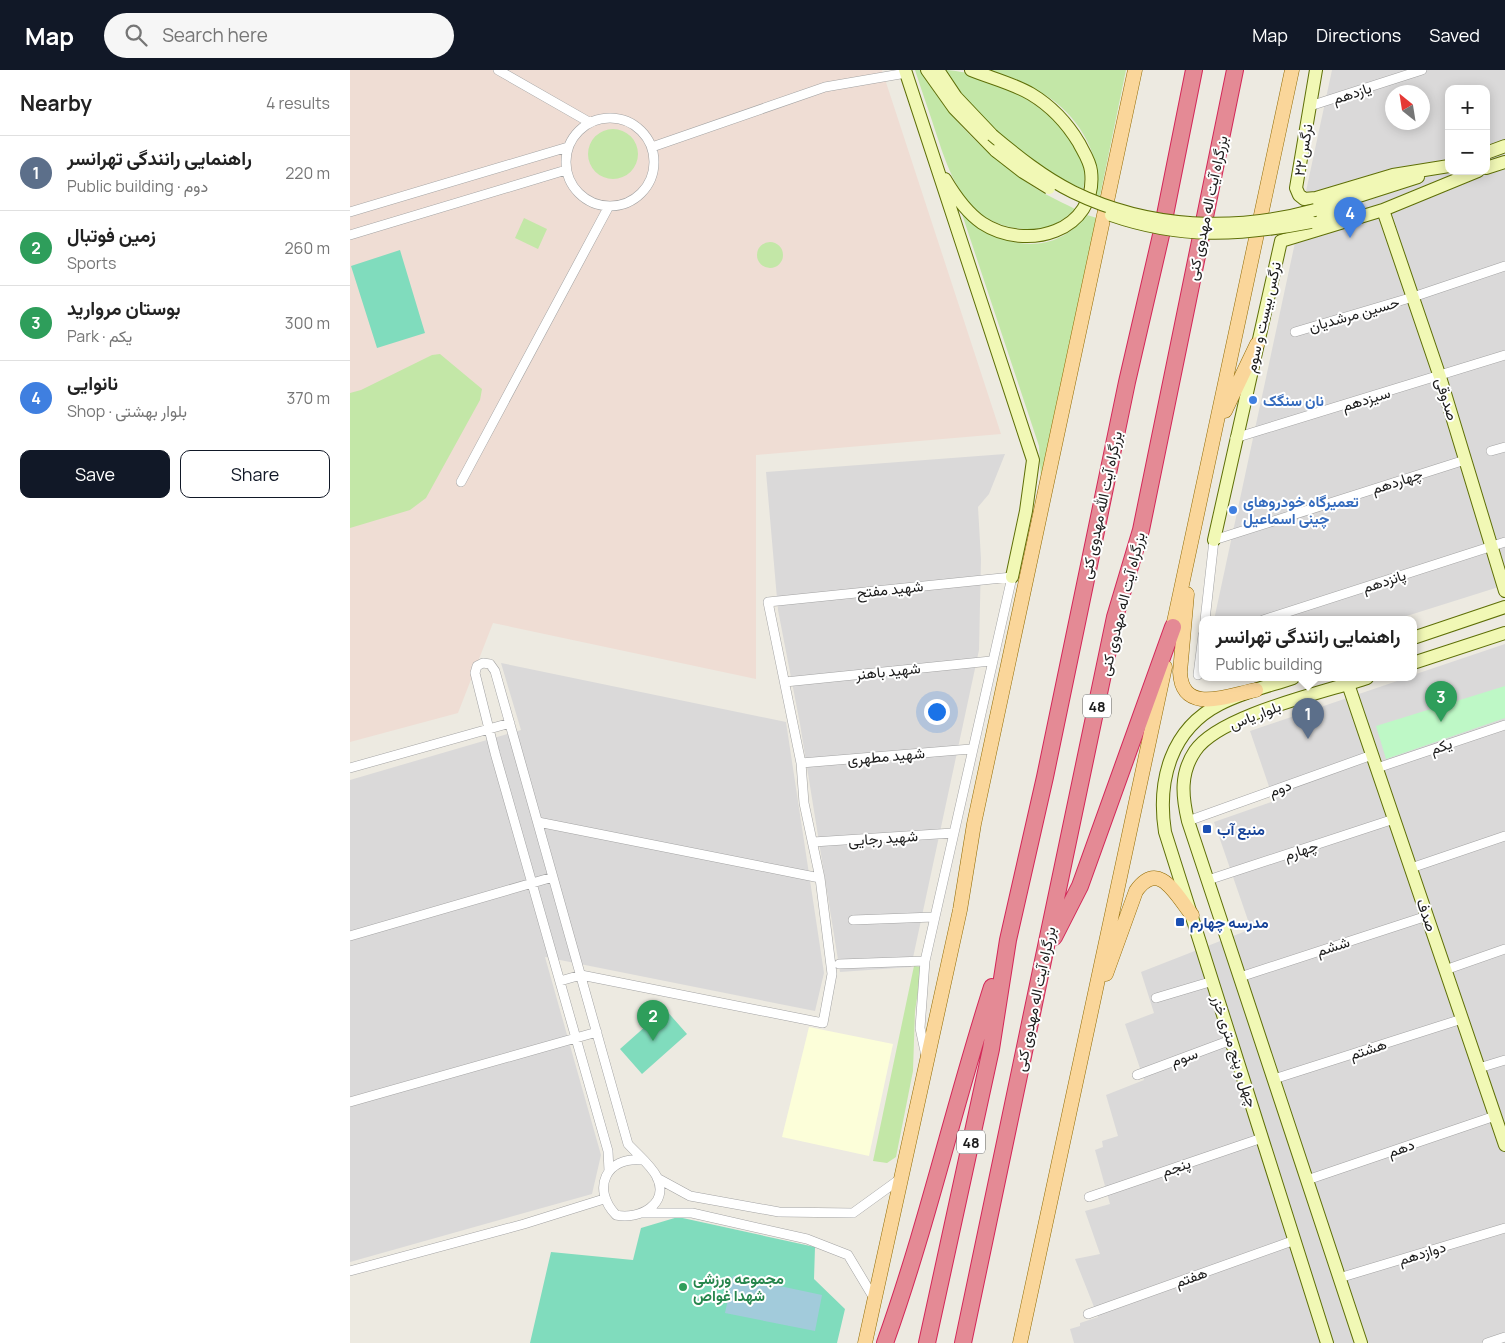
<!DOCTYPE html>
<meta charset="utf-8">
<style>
body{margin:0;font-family:Manrope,Vazirmatn,sans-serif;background:#f6f6f6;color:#222}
.controls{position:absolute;right:15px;top:15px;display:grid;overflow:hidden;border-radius:10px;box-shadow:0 2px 12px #0003}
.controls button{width:45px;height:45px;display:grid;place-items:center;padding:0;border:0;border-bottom:1px solid #e0e0e0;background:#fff;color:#222;font:25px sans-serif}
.compass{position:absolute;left:1035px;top:15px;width:45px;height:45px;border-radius:50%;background:#fff;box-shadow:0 2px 12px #0003;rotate:330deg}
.you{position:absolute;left:586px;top:641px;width:18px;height:18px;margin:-12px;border:4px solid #fff;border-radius:50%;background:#1a73e8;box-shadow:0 0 0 8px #1a73e833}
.badge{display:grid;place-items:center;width:32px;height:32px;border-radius:50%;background:#111827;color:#fff;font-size:16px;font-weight:700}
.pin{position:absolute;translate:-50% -41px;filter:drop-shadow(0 1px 2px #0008)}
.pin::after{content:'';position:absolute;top:26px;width:18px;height:15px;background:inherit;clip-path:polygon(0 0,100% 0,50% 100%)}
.popup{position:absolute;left:849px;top:546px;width:218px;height:65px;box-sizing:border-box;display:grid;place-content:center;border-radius:10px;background:#fff;filter:drop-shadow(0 1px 4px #0005);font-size:16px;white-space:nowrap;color:#767676}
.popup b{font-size:19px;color:#222}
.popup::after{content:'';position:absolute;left:50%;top:100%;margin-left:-10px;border:10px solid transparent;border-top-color:#fff}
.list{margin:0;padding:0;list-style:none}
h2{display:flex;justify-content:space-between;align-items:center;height:65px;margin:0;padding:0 20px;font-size:21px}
h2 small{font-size:16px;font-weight:400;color:#767676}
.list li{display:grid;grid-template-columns:32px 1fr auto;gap:15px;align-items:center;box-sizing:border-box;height:75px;padding:0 20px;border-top:1px solid #e0e0e0}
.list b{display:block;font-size:19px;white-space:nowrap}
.list p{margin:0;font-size:16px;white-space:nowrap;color:#767676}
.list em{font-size:16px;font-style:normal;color:#767676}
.actions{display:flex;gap:10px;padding:15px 20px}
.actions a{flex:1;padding:11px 0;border:1px solid #111827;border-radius:10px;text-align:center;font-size:18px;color:#111827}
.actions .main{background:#111827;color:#fff}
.icon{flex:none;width:28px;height:28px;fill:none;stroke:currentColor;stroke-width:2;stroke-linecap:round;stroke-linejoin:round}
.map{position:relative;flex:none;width:1155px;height:1273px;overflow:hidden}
header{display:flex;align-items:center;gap:30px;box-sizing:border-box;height:70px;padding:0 25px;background:#111827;color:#fff}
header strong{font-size:24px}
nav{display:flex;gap:28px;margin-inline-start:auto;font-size:18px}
.search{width:350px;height:45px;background:#f6f6f6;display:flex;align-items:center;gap:12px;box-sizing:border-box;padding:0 18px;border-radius:28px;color:#767676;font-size:19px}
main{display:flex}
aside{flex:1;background:#fff}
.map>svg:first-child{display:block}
.residential{fill:#dad9d9;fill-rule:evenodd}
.education{fill:#fcfed9}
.military{fill:#efddd4}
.grass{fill:#c3e7a7}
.park{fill:#bef8c6}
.pitch{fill:#80dcbd}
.water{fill:#a2cbdb}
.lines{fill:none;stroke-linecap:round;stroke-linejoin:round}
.street-casing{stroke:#a3a3a3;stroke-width:10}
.secondary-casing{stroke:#5e6f07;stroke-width:14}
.primary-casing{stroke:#916a03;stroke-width:15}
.highway-casing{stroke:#d32758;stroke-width:18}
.street{stroke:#fff;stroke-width:9}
.secondary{stroke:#f1f8b5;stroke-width:12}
.primary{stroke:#fad69a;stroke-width:14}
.highway{stroke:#e48a95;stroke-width:16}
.secondary-bridge-casing{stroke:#5e6f07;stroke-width:14;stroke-linecap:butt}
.secondary-bridge{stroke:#f1f8b5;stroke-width:12}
.shop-dot{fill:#3f7fe0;stroke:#fff;stroke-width:2}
.transit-dot{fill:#1a4fb4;stroke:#fff;stroke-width:2}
.leisure-dot{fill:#2e9e5b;stroke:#fff;stroke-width:2}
.labels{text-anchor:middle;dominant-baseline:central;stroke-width:4;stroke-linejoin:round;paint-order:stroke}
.shield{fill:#fff;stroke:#606060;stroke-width:1}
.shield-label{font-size:14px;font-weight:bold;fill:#1c1c1c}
.street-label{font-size:15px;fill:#1c1c1c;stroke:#fff}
.shop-label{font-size:15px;font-weight:bold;fill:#366cbe;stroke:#fff;text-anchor:start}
.transit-label{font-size:15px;font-weight:bold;fill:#164399;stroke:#fff;text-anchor:start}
.leisure-label{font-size:15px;font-weight:bold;fill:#27864d;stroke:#fff;text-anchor:start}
</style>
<header>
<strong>Map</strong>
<div class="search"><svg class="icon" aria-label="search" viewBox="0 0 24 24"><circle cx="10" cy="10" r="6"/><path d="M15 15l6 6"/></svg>Search here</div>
<nav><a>Map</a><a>Directions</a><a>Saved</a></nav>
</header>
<main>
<aside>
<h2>Nearby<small>4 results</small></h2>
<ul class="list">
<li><span class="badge" style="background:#5c6f8a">1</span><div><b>راهنمایی رانندگی تهرانسر</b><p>Public building · دوم</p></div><em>220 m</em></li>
<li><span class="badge" style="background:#2e9e5b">2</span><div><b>زمین فوتبال</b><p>Sports</p></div><em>260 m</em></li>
<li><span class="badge" style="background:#2e9e5b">3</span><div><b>بوستان مروارید</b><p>Park · یکم</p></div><em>300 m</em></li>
<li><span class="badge" style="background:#3f7fe0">4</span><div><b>نانوایی</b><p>Shop · بلوار بهشتی</p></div><em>370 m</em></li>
</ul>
<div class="actions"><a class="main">Save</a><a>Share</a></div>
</aside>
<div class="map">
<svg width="1155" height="1273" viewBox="0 0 1155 1273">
<rect width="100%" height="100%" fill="#edeae1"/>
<path class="residential" d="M982 0H1155V515L1044 550H864ZM1099 19H1136V101H1099ZM1042 22H1072V52H1042Z
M655 384 639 424 628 437 631 489 629 580 561 897 490 902 450 654 428 540 416 402Z
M1155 574V1273H724L720 1259 730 1256V1253L748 1247 725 1189 750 1184 735 1141 760 1134 745 1080 753 1077 752 1071 768 1066 756 1025 794 1010 775 954 804 943 791 902 901 859 864 752 924 731 900 661 1056 608H1063V605Z
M151 593 436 652 474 903 465 941 195 887 251 1085 242 1124 0 1192V710L171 660Z"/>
<path class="education" d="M459 957 543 974 519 1086 432 1067Z"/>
<path class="military" d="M0 0H532L651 364 406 385V609L143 553 108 643 0 672Z"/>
<path class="grass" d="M565 0H571C594 43 632 80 672 109 688 121 707 130 725 139 711 154 694 161 674 159 618 155 602 111 587 66 580 44 572 22 565 0Z
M594 0C643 0 749 59 733 119 672 93 632 53 594 0Z
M632 0H776L750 126 745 124C755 85 724 40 690 22 672 13 651 7 632 0Z
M238 84a25 25 0 1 1 50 0a25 25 0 1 1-50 0Z
M612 144C650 178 702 189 737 145L747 148 691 410 689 376Z
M174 148 197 159 188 179 165 168Z
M407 185a13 13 0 1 1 26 0a13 13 0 1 1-26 0Z
M90 284 132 319 130 330 76 428 60 440 0 458V323L11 320 82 285Z
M564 896 572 897 565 941 563 1001 546 1087 537 1093 523 1091Z"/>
<path class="park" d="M1155 616V648L1036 689 1026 656Z"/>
<path class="pitch" d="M50 180 75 263 27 278 1 196Z
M315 939 337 964 292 1004 270 979Z
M328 1147 465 1177 464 1209 495 1239 487 1273H180L201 1182 283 1190 291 1158Z"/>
<path class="water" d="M383 1206 472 1225 465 1261 375 1243Z"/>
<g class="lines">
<defs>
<path id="street" d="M148 0 239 52
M960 36 1072 0
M216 92a44 44 0 1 1 88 0a44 44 0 1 1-88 0Z
M302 77 475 17 556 3
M0 142 218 77
M0 165 216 100
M945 262 1063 227 1155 196
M885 368 1155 285
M1141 381 1155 377
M111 412 259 136
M855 550 864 470 1115 390
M913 550 1155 472
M848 605 853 565
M435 612 641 591
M451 693 621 679
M0 698 160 653
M1027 698 1155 655
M838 751 1022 685
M188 752 470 808
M463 772 603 763
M1061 798 1155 766
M858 810 1044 749
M503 850 584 847
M0 866 203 807
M489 894 575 891
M1095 900 1155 879
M890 907 1077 846
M210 911 231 905 473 953 482 904 470 808 454 733 451 693 418 532 662 507 575 891 570 958 576 986
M806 928 863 911
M1129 998 1155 990
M787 1005 881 970
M924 1009 1112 949
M0 1032 247 962
M259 1101 258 1081 145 683 125 603 127 596 133 593 140 594 145 601 278 1074C287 1084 301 1095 307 1107 320 1135 288 1150 266 1145 241 1119 256 1086 292 1090
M307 1108 340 1126 429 1142 503 1143 550 1109
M957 1110 1145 1046
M739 1127 912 1068
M294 1143H342L457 1169 498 1185 525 1230
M0 1201 174 1154 254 1129
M989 1208 1155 1158
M738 1244 945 1170
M1137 1273 1155 1267"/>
<path id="secondary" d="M555 0 683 390 676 441 662 507
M577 0 604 38 646 81
M588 0 606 27 642 65
M966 0 946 118 949 125 954 129 966 128 1043 105 1099 96
M1136 83 1155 76
M1136 98 1155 92
M595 109C605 126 616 142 632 153 676 182 748 162 741 101 740 91 733 81 729 73 717 53 701 36 681 24 662 13 641 8 621 0
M965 140 1068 107
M1033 140 1090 307 1155 521
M961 152 992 144
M864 470 931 171 1033 140 1128 101
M1063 568 1155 537
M1063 593 1155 563
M943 608C919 616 893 622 870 634 821 659 807 710 815 762L977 1273
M998 614 1155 1075
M1011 1273 838 751C832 726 830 703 845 681 869 645 975 622 1017 608"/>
<path id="primary" d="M875 341 907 274
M837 524 830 602C832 646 879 625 906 620
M821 566 942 0
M756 904 786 821C809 789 826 825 842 845
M515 1273 610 840 624 754 785 0
M670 1273 815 597"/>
<path id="highway" d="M704 867 730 816 823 557
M535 1273C577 1156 604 1035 642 917
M577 1273 641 979 658 870 695 707 777 312 811 165 844 0
M613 1273 765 547 791 460 885 0"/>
</defs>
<use href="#street" class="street-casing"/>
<use href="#secondary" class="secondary-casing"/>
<use href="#primary" class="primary-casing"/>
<use href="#highway" class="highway-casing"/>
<use href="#street" class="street"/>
<use href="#secondary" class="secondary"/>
<use href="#primary" class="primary"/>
<use href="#highway" class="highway"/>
<defs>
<path id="secondary-bridge" d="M642 65C667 86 693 107 723 122 799 159 885 162 965 140
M646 81 673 102 699 118
M761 145C830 169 890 166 961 152"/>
</defs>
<use href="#secondary-bridge" class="secondary-bridge-casing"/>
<use href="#secondary-bridge" class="secondary-bridge"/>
</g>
<g class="shop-dot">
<circle cx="903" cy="330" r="5"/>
<circle cx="883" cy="440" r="5"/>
</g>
<g class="transit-dot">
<rect x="852" y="754" width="10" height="10" rx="2.5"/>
<rect x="825" y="847" width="10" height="10" rx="2.5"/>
</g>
<circle class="leisure-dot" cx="333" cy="1217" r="5"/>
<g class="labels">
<g class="shield">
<rect x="733" y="624.5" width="28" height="23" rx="4"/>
<rect x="607" y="1060.5" width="28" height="23" rx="4"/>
</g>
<g class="shield-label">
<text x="747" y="636">48</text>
<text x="621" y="1072">48</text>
</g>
<g class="street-label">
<text transform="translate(1002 23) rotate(-18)">یازدهم</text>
<text transform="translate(953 80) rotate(-81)">نرگس ۲۲</text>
<text transform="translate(857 138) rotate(-78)">بزرگراه آیت اله مهدوی کنی</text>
<text transform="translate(1004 244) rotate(-16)">حسین مرشدیان</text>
<text transform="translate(913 247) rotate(-77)">نرگس بیست و سوم</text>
<text transform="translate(1016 329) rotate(-17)">سیزدهم</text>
<text transform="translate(1097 329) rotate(73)">صدوقی</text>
<text transform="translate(1047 411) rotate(-18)">چهاردهم</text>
<text transform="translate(751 435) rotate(-78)">بزرگراه آیت الله مهدوی کنی</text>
<text transform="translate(1034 511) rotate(-18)">پانزدهم</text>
<text transform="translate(540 519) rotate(-6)">شهید مفتح</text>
<text transform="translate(772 534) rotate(-76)">بزرگراه آیت اله مهدوی کنی</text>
<text transform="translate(538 601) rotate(-6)">شهید باهنر</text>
<text transform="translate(905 645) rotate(-21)">بلوار یاس</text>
<text transform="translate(1091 676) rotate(-19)">یکم</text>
<text transform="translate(536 686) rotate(-5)">شهید مطهری</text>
<text transform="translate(930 718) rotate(-20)">دوم</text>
<text transform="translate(533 768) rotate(-4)">شهید رجایی</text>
<text transform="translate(951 780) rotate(-18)">چهارم</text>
<text transform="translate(1077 845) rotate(71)">صدف</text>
<text transform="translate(983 876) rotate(-18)">ششم</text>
<text transform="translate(685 929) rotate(-78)">بزرگراه آیت اله مهدوی کنی</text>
<text transform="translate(1018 979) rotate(-18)">هشتم</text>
<text transform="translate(885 981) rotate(72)">چهل و پنج متری خزر</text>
<text transform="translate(834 987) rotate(-20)">سوم</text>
<text transform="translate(1051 1078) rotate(-19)">دهم</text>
<text transform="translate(826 1097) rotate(-19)">پنجم</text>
<text transform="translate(1072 1183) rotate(-17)">دوازدهم</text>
<text transform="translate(841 1207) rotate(-20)">هفتم</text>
</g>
<g class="shop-label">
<text x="913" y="330">نان سنگک</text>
<text x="893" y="431">تعمیرگاه خودروهای<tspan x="893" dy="17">چینی اسماعیل</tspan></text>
</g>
<g class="transit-label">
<text x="867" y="759">منبع آب</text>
<text x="840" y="852">مدرسه چهارم</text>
</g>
<g class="leisure-label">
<text x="343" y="1208">مجموعه ورزشی<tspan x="343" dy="17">شهدا غواص</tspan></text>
</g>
</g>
</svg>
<div class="controls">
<button>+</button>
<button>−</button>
</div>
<svg class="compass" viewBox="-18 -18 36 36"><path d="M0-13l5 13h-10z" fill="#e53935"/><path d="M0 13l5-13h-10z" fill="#767676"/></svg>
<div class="you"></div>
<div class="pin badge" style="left:958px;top:669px;background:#5c6f8a">1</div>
<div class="popup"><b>راهنمایی رانندگی تهرانسر</b>Public building</div>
<div class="pin badge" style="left:303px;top:971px;background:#2e9e5b">2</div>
<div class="pin badge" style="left:1091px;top:652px;background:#2e9e5b">3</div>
<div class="pin badge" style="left:1000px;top:168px;background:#3f7fe0">4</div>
</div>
</main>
